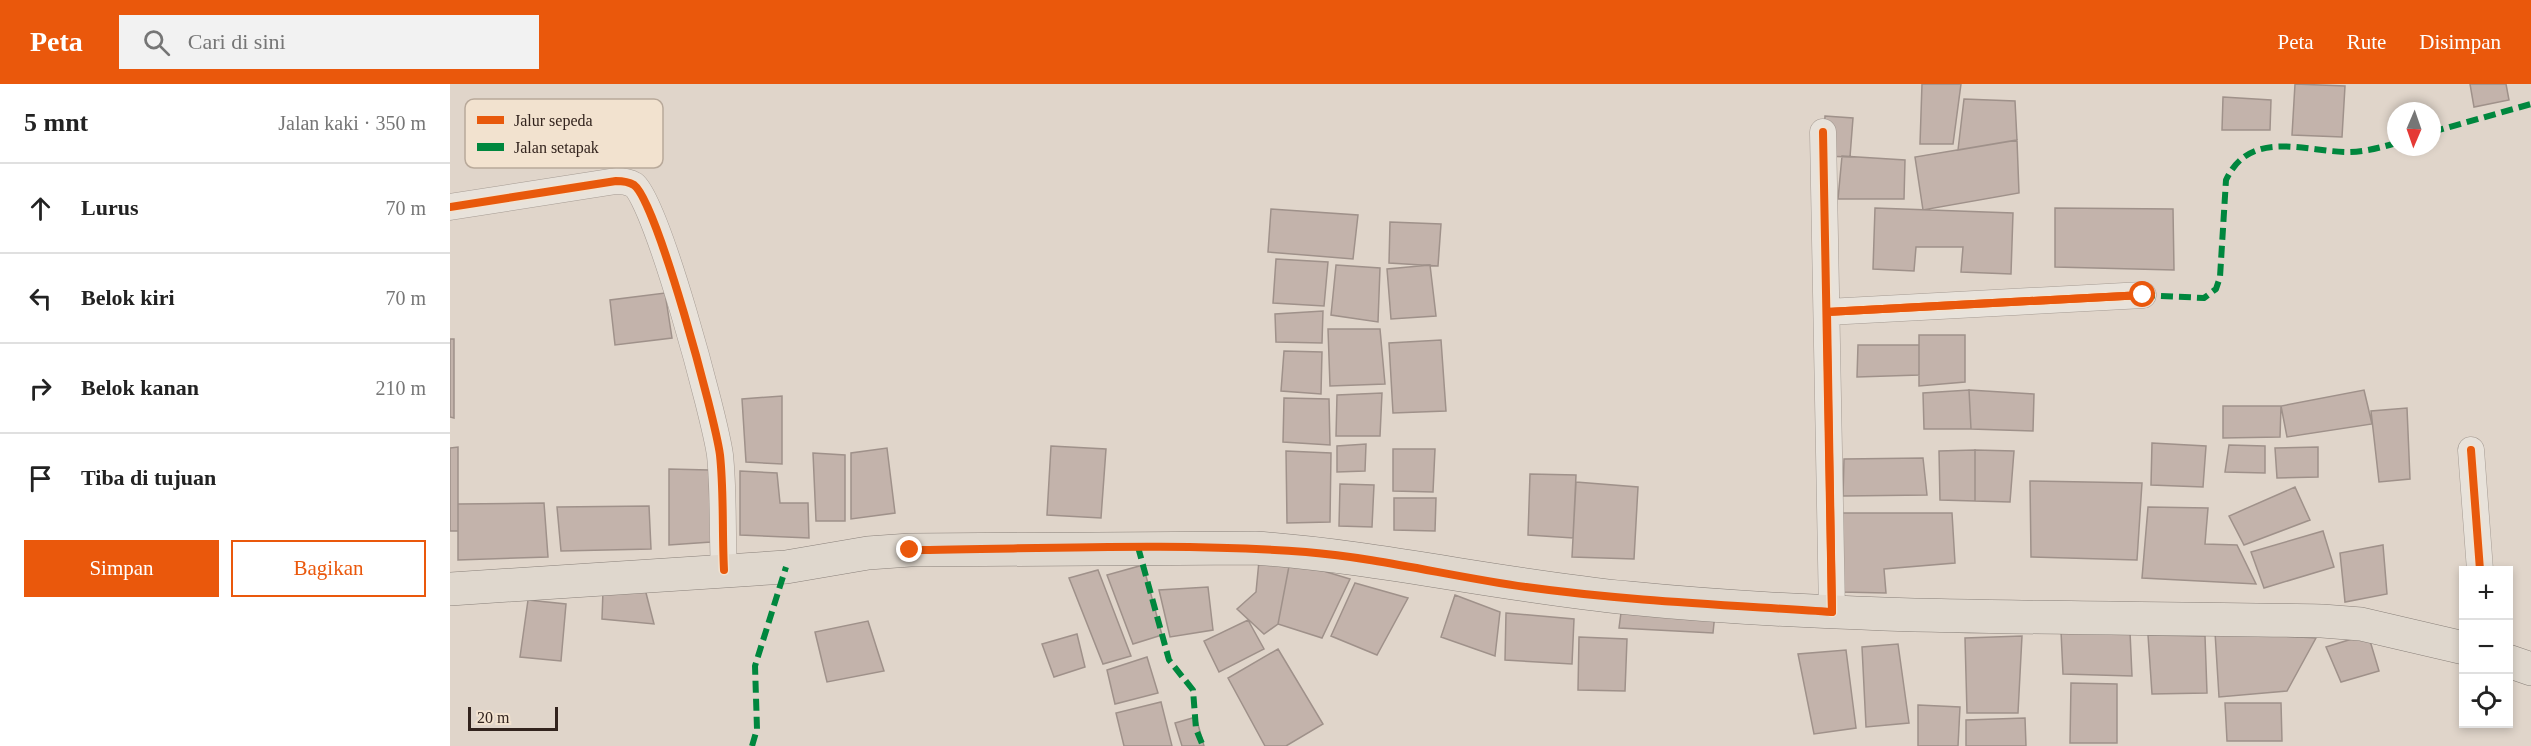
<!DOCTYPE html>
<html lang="id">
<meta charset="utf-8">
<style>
body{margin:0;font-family:Georgia,serif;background:#f2f2f2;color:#222}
.controls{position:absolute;right:18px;bottom:18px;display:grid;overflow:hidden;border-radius:0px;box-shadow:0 3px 9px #0003}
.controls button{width:54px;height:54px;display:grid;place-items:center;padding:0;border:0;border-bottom:2px solid #e0e0e0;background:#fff;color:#222;font:30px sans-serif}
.compass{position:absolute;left:1937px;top:18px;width:54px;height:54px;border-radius:50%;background:#fff;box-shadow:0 3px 9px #0003;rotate:182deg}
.scale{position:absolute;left:18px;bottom:15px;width:90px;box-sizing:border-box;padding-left:6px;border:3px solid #32231d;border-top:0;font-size:16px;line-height:21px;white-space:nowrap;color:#32231d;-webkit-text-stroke:4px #f2e2cf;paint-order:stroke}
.stop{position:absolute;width:18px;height:18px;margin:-14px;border:4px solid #ea580c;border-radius:50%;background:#fff}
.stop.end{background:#ea580c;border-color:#fff;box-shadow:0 2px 6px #0008}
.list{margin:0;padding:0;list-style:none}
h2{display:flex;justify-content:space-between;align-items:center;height:78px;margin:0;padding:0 24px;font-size:26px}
h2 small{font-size:20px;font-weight:400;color:#767676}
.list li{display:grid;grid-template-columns:39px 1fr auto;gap:18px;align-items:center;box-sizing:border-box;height:90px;padding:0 24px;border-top:2px solid #e0e0e0}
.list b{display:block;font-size:22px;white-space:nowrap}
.list em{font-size:20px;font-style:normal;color:#767676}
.actions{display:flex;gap:12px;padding:18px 24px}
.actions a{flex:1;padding:14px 0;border:2px solid #ea580c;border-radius:0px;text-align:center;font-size:21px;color:#ea580c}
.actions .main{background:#ea580c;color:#fff}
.icon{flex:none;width:33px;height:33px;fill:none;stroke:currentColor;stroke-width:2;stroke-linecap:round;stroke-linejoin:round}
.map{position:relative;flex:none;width:2081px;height:662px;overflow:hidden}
header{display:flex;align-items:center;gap:36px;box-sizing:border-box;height:84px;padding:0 30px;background:#ea580c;color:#fff}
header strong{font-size:28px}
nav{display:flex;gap:33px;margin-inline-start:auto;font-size:21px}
.search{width:420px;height:54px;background:#f2f2f2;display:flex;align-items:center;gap:15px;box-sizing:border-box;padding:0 21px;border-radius:0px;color:#767676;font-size:22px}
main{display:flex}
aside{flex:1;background:#fff}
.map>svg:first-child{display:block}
.building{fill:#c3b3ab;stroke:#9f918a;stroke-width:1.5}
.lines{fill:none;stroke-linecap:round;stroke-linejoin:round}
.minor-casing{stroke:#a59b93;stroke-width:27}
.primary-casing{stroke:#8a817a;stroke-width:34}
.minor{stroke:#e8e2da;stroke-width:26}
.primary{stroke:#dfd7cd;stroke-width:33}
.quiet{stroke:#00873e;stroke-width:6;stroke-dasharray:12 6;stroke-linecap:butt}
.cycleway-casing{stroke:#f2e2cf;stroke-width:11}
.cycleway{stroke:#e8590c;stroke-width:8}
.route{stroke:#ea580c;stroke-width:8}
.key{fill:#f2e2cf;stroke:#b8a99a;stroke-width:1.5}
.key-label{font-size:16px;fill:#32231d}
</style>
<header>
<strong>Peta</strong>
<div class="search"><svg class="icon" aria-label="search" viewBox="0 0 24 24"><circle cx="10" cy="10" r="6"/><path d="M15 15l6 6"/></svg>Cari di sini</div>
<nav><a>Peta</a><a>Rute</a><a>Disimpan</a></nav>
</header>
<main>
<aside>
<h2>5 mnt<small>Jalan kaki · 350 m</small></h2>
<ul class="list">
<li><svg class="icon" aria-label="ahead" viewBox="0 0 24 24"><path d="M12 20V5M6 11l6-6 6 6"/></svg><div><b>Lurus</b></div><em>70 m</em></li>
<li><svg class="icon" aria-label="left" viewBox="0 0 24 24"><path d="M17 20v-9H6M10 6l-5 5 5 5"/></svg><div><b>Belok kiri</b></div><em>70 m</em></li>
<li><svg class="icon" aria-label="right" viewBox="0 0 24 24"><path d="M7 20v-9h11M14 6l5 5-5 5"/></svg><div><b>Belok kanan</b></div><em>210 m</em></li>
<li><svg class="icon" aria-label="arrive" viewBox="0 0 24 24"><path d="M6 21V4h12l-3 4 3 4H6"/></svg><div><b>Tiba di tujuan</b></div></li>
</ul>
<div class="actions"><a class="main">Simpan</a><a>Bagikan</a></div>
</aside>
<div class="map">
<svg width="2081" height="662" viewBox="0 0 2081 662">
<rect width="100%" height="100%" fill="#e0d5ca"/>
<path class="building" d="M1472 0H1511L1503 60H1470Z
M1845 0 1895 2 1892 53 1842 51Z
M2020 0H2056L2059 16 2024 23Z
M1773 13 1821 16 1820 46H1772Z
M1514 15 1565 17 1567 56 1508 66Z
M1375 32 1403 34 1400 73 1373 72Z
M1567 56 1569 109 1473 126 1465 73Z
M1392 72 1455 76 1454 115H1388Z
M1425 124 1563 129 1561 190 1511 188 1513 163H1466L1464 187 1423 185Z
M1605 124 1723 125 1724 186 1605 183Z
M821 125 908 131 903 175 818 168Z
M940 138 991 140 988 182 939 179Z
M826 175 878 178 874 222 823 219Z
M886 181 930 184 928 238 881 231Z
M980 181 986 232 941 235 937 185Z
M215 209 222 254 165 261 160 216Z
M873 227 872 259 826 258 825 230Z
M878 245H930L935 300 880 302Z
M1469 251H1515V298L1469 302Z
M0 255H4V334L0 333Z
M991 256 996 327 943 329 939 259Z
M1408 261H1469V291L1407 293Z
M834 267 872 268 871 310 831 307Z
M1519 306 1584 310 1583 347 1521 345Z
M1519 306 1521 345H1474L1473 309Z
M1914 306 1922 340 1837 353 1831 322Z
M932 309 930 352H886L887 311Z
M332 312V380L296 378 292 315Z
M834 314 879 315 880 361 833 358Z
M1773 322H1831L1830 353 1773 354Z
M1957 324 1960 395 1929 398 1921 327Z
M1702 359 1756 362 1753 403 1701 401Z
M916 360 915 387 887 388V362Z
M1779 361 1815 362V389L1775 388Z
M601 362 656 365 651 434 597 431Z
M8 363V447H0V364Z
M1868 363V393L1827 394 1825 364Z
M437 364 445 429 401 435V369Z
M943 365H985L983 408 943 407Z
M1525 366 1564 367 1560 418 1525 417Z
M1525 366V417L1490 416 1489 367Z
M836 367 881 369 880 438 837 439Z
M363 369 395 371V437H366Z
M1473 374 1477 411 1393 412 1394 375Z
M219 385 259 386 261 458 219 461Z
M290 387 327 389 330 419H358L359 454 290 451Z
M1080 390 1126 391 1123 454 1078 451Z
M1580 397 1692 399 1687 476 1581 473Z
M1126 398 1188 403 1184 475 1122 473Z
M890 400 924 401 922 443 889 442Z
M1845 403 1860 436 1794 461 1779 432Z
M944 414H986L985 447 944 446Z
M94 419 98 473 8 476V420Z
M199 422 201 465 111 467 107 423Z
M1698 423 1758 424 1755 460 1787 461 1806 500 1692 494Z
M1390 429H1502L1505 479 1434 485 1436 509 1391 508Z
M1873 447 1884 483 1814 504 1801 468Z
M1933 461 1937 510 1895 518 1890 469Z
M809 477H840L828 540 814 550 787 525 806 508Z
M840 477 900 495 872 554 828 540Z
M693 481 712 551 683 560 657 491Z
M648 486 681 572 653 580 619 494Z
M905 499 958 514 927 571 881 552Z
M758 503 763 546 720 553 709 506Z
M195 505 204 540 152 535 153 506Z
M1005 511 1050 528 1045 572 991 553Z
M78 516 116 520 111 577 70 573Z
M1172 521 1265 529 1263 549 1169 544Z
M1056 529 1124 535 1122 580 1055 576Z
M798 536 814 565 769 588 754 557Z
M418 537 434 587 377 598 365 548Z
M1611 547 1680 548 1682 592 1613 590Z
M1765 548 1866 554 1837 607 1769 613Z
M627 550 635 583 604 593 592 560Z
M1918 550 1929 587 1891 598 1876 563Z
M1698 551 1755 552 1757 609 1702 610Z
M1572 552 1568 629H1517L1515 554Z
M1129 553 1177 555 1175 607 1128 606Z
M1448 560 1459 639 1416 643 1412 563Z
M828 565 873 640 836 662H815L778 594Z
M1396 566 1406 644 1364 650 1348 570Z
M697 573 708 609 665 620 657 586Z
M1621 599 1667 600V659H1620Z
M711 618 722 662H674L666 629Z
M1775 619H1831L1832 657H1777Z
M1468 621 1510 623 1508 662H1468Z
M746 633 754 662H732L725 639Z
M1575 634 1576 662H1516V636Z"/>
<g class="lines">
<defs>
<path id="minor" d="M1373 48 1382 528
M0 123 166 97C172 97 179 98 184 101 207 118 265 334 270 371 274 409 272 448 274 486
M1377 228 1693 211
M2021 366 2030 486"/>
<path id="primary" d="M0 505 336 483 418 469 460 466 805 464C931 473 1053 502 1179 514 1409 537 1641 532 1872 537L1911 540 2014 564
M2058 577 2081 585"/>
</defs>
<use href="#minor" class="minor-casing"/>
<use href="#primary" class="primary-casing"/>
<use href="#minor" class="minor"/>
<use href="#primary" class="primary"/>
<path class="quiet" d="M1982 48 2081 20
M1693 211 1754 214 1766 205 1770 193 1776 96C1800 45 1852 67 1896 68 1914 68 1929 64 1946 59
M688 463 719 576 743 606 746 645 753 662
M302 662 307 645 305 582 336 483"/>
<defs>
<path id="cycleway" d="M1373 48 1382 528
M0 123 166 97C172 97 179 98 184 101 207 118 265 334 270 371 274 409 272 448 274 486
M1377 228 1693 211
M2021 366 2030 486"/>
</defs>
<use href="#cycleway" class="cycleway-casing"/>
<use href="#cycleway" class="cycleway"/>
</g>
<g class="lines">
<path class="route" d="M460 466C592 465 724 458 856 468 930 474 1003 493 1076 503 1177 517 1280 521 1382 528L1377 228 1693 211"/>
</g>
<rect x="15" y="15" width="198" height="69" rx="9" class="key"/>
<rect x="27" y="32" width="27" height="8" fill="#e8590c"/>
<rect x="27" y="59" width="27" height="8" fill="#00873e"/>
<g class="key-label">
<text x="64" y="42">Jalur sepeda</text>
<text x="64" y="69">Jalan setapak</text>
</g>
</svg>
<div class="controls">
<button>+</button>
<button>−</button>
<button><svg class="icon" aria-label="locate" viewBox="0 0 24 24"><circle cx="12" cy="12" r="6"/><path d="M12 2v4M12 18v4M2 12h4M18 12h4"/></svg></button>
</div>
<svg class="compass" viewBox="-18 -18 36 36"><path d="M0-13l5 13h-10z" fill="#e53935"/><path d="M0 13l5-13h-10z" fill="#767676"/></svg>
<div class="scale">20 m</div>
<div class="stop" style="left:1693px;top:211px"></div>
<div class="stop end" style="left:460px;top:466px"></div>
</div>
</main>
